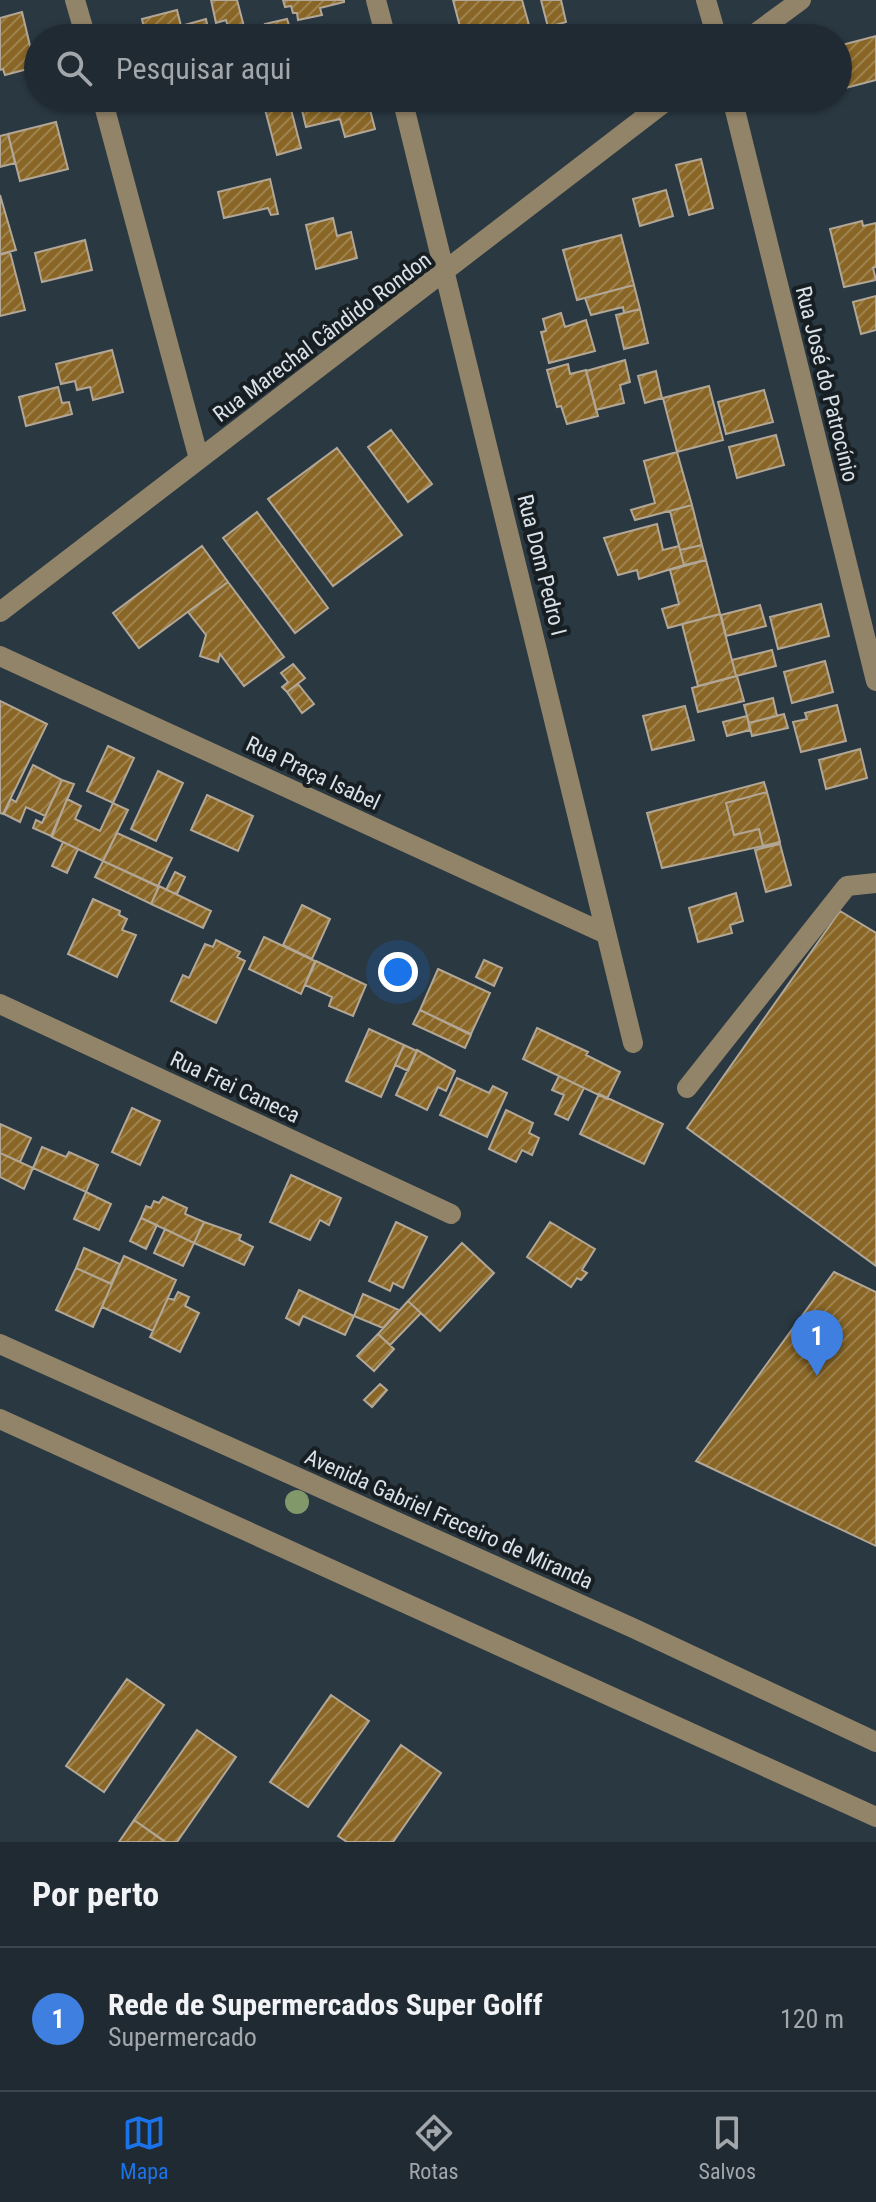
<!DOCTYPE html>
<html lang="pt">
<meta charset="utf-8">
<style>
body{margin:0;font-family:"Roboto Condensed",sans-serif;background:#28323a;color:#f1f3f6}
.you{position:absolute;left:398px;top:972px;width:28px;height:28px;margin:-20px;border:6px solid #fff;border-radius:50%;background:#1a73e8;box-shadow:0 0 0 12px #1a73e833}
.badge{display:grid;place-items:center;width:52px;height:52px;border-radius:50%;background:#1a73e8;color:#fff;font-size:26px;font-weight:700}
.pin{position:absolute;translate:-50% -66px;filter:drop-shadow(0 2px 4px #0008)}
.pin::after{content:'';position:absolute;top:42px;width:28px;height:24px;background:inherit;clip-path:polygon(0 0,100% 0,50% 100%)}
.list{margin:0;padding:0;list-style:none}
h2{display:flex;justify-content:space-between;align-items:center;height:104px;margin:0;padding:0 32px;font-size:34px}
h2 small{font-size:26px;font-weight:400;color:#a2a7ac}
.list li{display:grid;grid-template-columns:52px 1fr auto;gap:24px;align-items:center;box-sizing:border-box;height:144px;padding:0 32px;border-top:2px solid #3d464d}
.list b{display:block;font-size:30px;white-space:nowrap}
.list p{margin:0;font-size:26px;white-space:nowrap;color:#a2a7ac}
.list em{font-size:26px;font-style:normal;color:#a2a7ac}
.icon{flex:none;width:44px;height:44px;fill:none;stroke:currentColor;stroke-width:2;stroke-linecap:round;stroke-linejoin:round}
.map{position:relative;flex:none;width:876px;height:1842px;overflow:hidden}
.search{position:absolute;background:#202a32;box-shadow:0 2px 6px #0004;left:24px;right:24px;top:24px;height:88px;display:flex;align-items:center;gap:20px;box-sizing:border-box;padding:0 28px;border-radius:44px;color:#a2a7ac;font-size:30px}
.sheet{height:248px;background:#202a32}
nav{display:flex;justify-content:space-around;align-items:center;box-sizing:border-box;height:112px;border-top:2px solid #3d464d;background:#202a32;font-size:22px;color:#a2a7ac}
nav a{display:grid;justify-items:center;gap:4px}
nav .on{color:#1a73e8}
.map>svg:first-child{display:block}
.building{fill:url(#building-hatch);stroke:#b2a797;stroke-width:2}
.lines{fill:none;stroke-linecap:round;stroke-linejoin:round}
.minor{stroke:#928469;stroke-width:20}
.tree{fill:#81986a}
.labels{text-anchor:middle;dominant-baseline:central;stroke-width:8;stroke-linejoin:round;paint-order:stroke}
.street-label{font-size:22px;fill:#dae2e9;stroke:#181f23}
</style>
<div class="map">
<svg width="876" height="1842" viewBox="0 0 876 1842">
<defs>
<pattern id="building-hatch" width="6" height="6" patternUnits="userSpaceOnUse" patternTransform="scale(2)"><rect width="6" height="6" fill="#896625"/><path d="M-1 1l2-2M0 6l6-6M5 7l2-2" fill="none" stroke="#9e834f"/></pattern>
</defs>
<rect width="100%" height="100%" fill="#2a3842"/>
<path class="building" d="M211 0H237L247 38H218L230 35 226 20 216 23Z
M283 0H344V2L320 8 322 15 298 20 297 13H293L291 6 285 7Z
M453 0H522L529 25 487 38H463Z
M541 0H561L566 22 548 27Z
M177 10 181 26 206 19 210 38H146L142 19Z
M22 12 35 67 5 75 3 69 0 70V18Z
M287 19 290 28 268 34 265 24Z
M876 36V80L838 90V46Z
M262 98H288L301 148 277 155Z
M299 98H367L375 129 345 137 340 119 306 127Z
M56 122 68 169 20 181 8 134Z
M8 134 15 163 0 167V136Z
M701 159 713 208 689 215 676 165Z
M270 179 278 214 271 215 268 208 224 218 218 192Z
M666 190 673 216 640 226 633 199Z
M0 195 16 250 0 254Z
M333 218 337 236 351 232 357 258 316 269 306 225Z
M862 221 863 226 876 223V267L873 268 876 280 844 287 830 229Z
M621 235 634 285 577 300 563 250Z
M85 240 92 270 42 282 35 253Z
M10 252 25 310 0 316V255Z
M634 285 640 309 624 313 623 307 591 315 585 298Z
M876 296V330L861 334 853 302Z
M640 309 648 343 624 349 616 315Z
M561 313 565 327 586 320 595 351 549 363 541 332 546 331 543 319Z
M112 350 123 392 93 400 90 387 77 390 75 381 61 384 56 364Z
M625 360 630 382 620 385 624 403 596 410 586 371Z
M568 364 570 374 586 370 598 416 567 424 561 406 557 407 547 370Z
M656 371 662 398 645 403 638 376Z
M709 386 723 440 677 452 663 398Z
M58 387 62 403 69 402 72 414 26 426 19 397Z
M764 390 773 422 726 434 718 402Z
M391 430 432 484 408 502 368 447Z
M776 435 784 465 737 478 729 447Z
M337 448 402 535 333 586 268 499Z
M677 452 692 505 635 520 631 510 655 503 644 461Z
M692 505 702 545 680 550 670 511Z
M257 512 328 608 295 633 223 538Z
M657 524 663 550 679 546 684 565 639 579 637 570 618 575 604 538Z
M702 545 706 560 684 565 680 550Z
M202 546 228 582 139 648 113 613Z
M706 560 720 614 668 628 662 609 679 604 670 570Z
M228 582 284 657 244 686 220 654 218 662 200 656 206 635 188 612Z
M821 604 829 636 778 649 770 617Z
M760 605 766 626 726 636 721 615Z
M720 614 736 676 698 686 682 624Z
M772 650 776 666 736 676 732 660Z
M825 661 833 692 792 703 784 672Z
M293 664 305 678 287 692 282 687 288 682 281 673Z
M737 676 744 701 698 712 692 688Z
M298 684 314 704 302 713 287 692Z
M773 698 777 716 749 723 744 705Z
M0 701 47 724 3 814 0 813Z
M837 705 846 741 801 752 793 722 807 719 805 713Z
M685 706 694 740 652 750 643 716Z
M784 714 788 728 752 736 749 723Z
M747 716 750 730 727 736 723 722Z
M108 746 134 758 113 803 87 791Z
M860 749 867 778 826 789 819 760Z
M33 765 62 780 45 816 26 807 20 822 4 814 11 799 16 802Z
M158 771 183 783 156 841 131 829Z
M62 780 74 784 51 836 33 828 36 820 42 823Z
M764 782 767 792 726 803 734 835 759 829 763 846 662 868 647 813Z
M767 792 780 842 763 846 759 829 734 835 726 803Z
M207 795 253 816 238 851 191 830Z
M67 799 81 806 75 819 100 831 113 803 128 810 103 861 52 837Z
M117 833 172 858 158 886 103 861Z
M63 842 78 849 67 873 52 866Z
M780 844 791 885 766 892 755 850Z
M103 861 159 887 151 904 95 877Z
M175 872 185 877 177 894 166 890Z
M159 886 211 911 203 928 151 904Z
M736 893 743 921 730 925 732 933 698 942 689 908Z
M93 899 120 911 119 915 127 919 122 930 136 935 117 977 68 954Z
M302 905 330 919 312 959 283 945Z
M840 911 876 933V1266L687 1128Z
M264 937 315 961 301 994 249 969Z
M216 940 240 952 237 957 245 961 216 1023 171 1001 183 975 189 978 205 944 213 947Z
M484 960 502 968 494 986 476 977Z
M316 961 366 985 353 1016 329 1006 332 997 305 985Z
M438 969 490 993 471 1034 420 1010Z
M420 1010 471 1035 465 1048 413 1024Z
M537 1028 588 1052 586 1055 620 1072 607 1099 523 1059Z
M369 1029 404 1045 381 1097 346 1081Z
M404 1045 417 1051 408 1071 395 1065Z
M417 1050 455 1071 446 1091 438 1087 427 1110 396 1095Z
M559 1076 584 1088 568 1120 555 1114 564 1095 552 1090Z
M457 1078 489 1093 493 1086 507 1093 487 1137 440 1115Z
M599 1094 663 1124 644 1164 580 1134Z
M132 1108 160 1121 140 1165 112 1152Z
M506 1110 533 1123 529 1133 539 1138 532 1155 522 1150 516 1162 489 1149Z
M0 1124 31 1138 20 1162 0 1153Z
M42 1147 66 1157 69 1152 98 1165 86 1192 33 1168Z
M0 1153 33 1168 24 1189 0 1177Z
M291 1175 341 1198 329 1225 320 1220 310 1240 270 1222Z
M86 1192 111 1204 99 1230 74 1219Z
M163 1197 187 1208 185 1214 204 1222 194 1243 141 1218 146 1206 151 1208 154 1201 159 1203Z
M141 1218 157 1225 146 1249 130 1241Z
M204 1222 241 1235 239 1240 253 1247 244 1265 194 1243Z
M396 1222 427 1237 403 1288 393 1283 390 1291 369 1281Z
M550 1222 595 1249 582 1270 587 1273 581 1280 577 1278 571 1287 527 1257Z
M165 1229 194 1243 183 1266 154 1253Z
M462 1243 494 1273 440 1331 408 1301Z
M84 1248 120 1264 111 1284 76 1268Z
M124 1256 176 1280 153 1331 102 1307Z
M76 1268 112 1284 93 1327 56 1310Z
M834 1272 876 1292V1546L696 1461Z
M299 1290 354 1316 345 1335 303 1316 299 1325 286 1318Z
M178 1292 189 1297 185 1306 199 1313 180 1352 150 1337 168 1298 174 1300Z
M363 1294 399 1310 383 1328 354 1316Z
M408 1301 421 1313 390 1345 378 1334Z
M378 1334 394 1349 374 1371 357 1356Z
M380 1384 387 1390 372 1407 364 1400Z
M127 1679 164 1705 104 1792 66 1766Z
M331 1695 369 1721 308 1807 270 1782Z
M197 1730 236 1757 177 1842H166L134 1820Z
M401 1745 441 1773 393 1842H347L338 1836Z
M134 1820 165 1842H119Z"/>
<g class="lines">
<path class="minor" d="M75 0 86 38
M376 0 386 38
M706 0 717 38
M749 38 801 0
M102 98 199 459
M402 98 633 1043
M732 98 876 681
M0 612 670 98
M0 656 606 934
M0 1004 451 1214
M687 1088 847 886 876 883
M0 1344 633 1628 876 1742
M0 1419 876 1817"/>
</g>
<circle class="tree" cx="297" cy="1502" r="12"/>
<g class="labels">
<g class="street-label">
<text transform="translate(322 337) rotate(-37)">Rua Marechal Cândido Rondon</text>
<text transform="translate(827 384) rotate(76)">Rua José do Patrocínio</text>
<text transform="translate(542 565) rotate(76)">Rua Dom Pedro I</text>
<text transform="translate(313 773) rotate(25)">Rua Praça Isabel</text>
<text transform="translate(235 1087) rotate(25)">Rua Frei Caneca</text>
<text transform="translate(449 1519) rotate(24)">Avenida Gabriel Freceiro de Miranda</text>
</g>
</g>
</svg>
<div class="you"></div>
<div class="pin badge" style="left:817px;top:1376px;background:#3f7fe0">1</div>
<div class="search"><svg class="icon" aria-label="search" viewBox="0 0 24 24"><circle cx="10" cy="10" r="6"/><path d="M15 15l6 6"/></svg>Pesquisar aqui</div>
</div>
<section class="sheet">
<h2>Por perto<small></small></h2>
<ul class="list">
<li><span class="badge" style="background:#3f7fe0">1</span><div><b>Rede de Supermercados Super Golff</b><p>Supermercado</p></div><em>120 m</em></li>
</ul>
</section>
<nav>
<a class="on"><svg class="icon" aria-label="map" viewBox="0 0 24 24"><path d="M3 6l6-2 6 2 6-2v14l-6 2-6-2-6 2zM9 4v14M15 6v14"/></svg>Mapa</a>
<a><svg class="icon" aria-label="directions" viewBox="0 0 24 24"><path d="M12 3l9 9-9 9-9-9zM9 14v-3h6M13 9l2 2-2 2"/></svg>Rotas</a>
<a><svg class="icon" aria-label="saved" viewBox="0 0 24 24"><path d="M7 4h10v16l-5-4-5 4z"/></svg>Salvos</a>
</nav>
